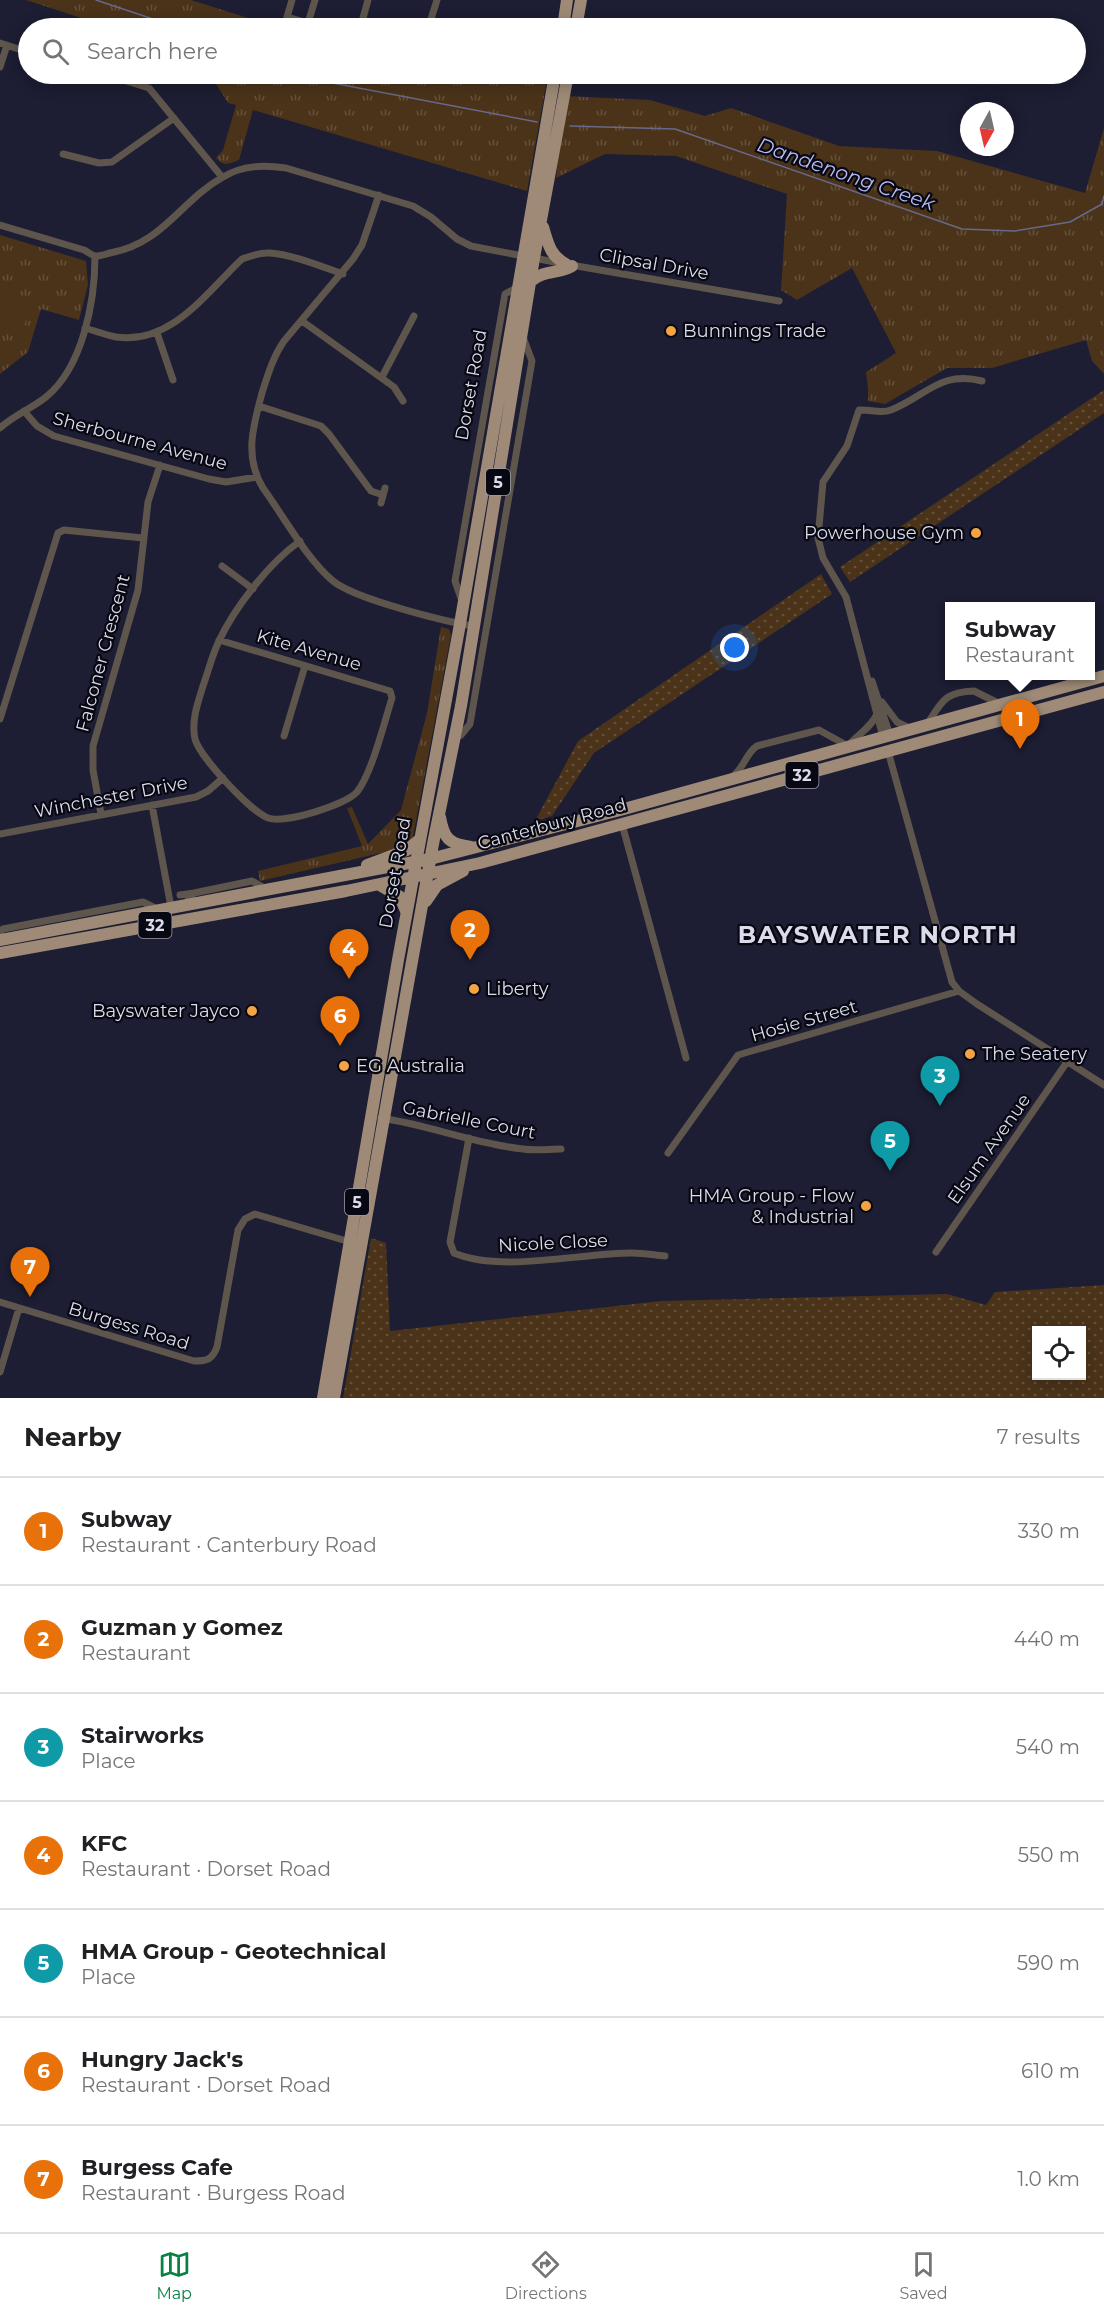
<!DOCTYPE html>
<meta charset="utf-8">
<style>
body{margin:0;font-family:Montserrat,sans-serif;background:#f2f2f2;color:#202124}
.controls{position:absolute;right:18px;bottom:18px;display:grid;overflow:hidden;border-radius:0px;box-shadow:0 3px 15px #0003}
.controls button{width:54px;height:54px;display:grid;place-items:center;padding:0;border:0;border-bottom:2px solid #e0e0e0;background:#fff;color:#202124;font:30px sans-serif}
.compass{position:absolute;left:960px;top:102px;width:54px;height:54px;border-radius:50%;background:#fff;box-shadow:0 3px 15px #0003;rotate:188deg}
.you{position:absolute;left:735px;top:648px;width:21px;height:21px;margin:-15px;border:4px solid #fff;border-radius:50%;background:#1a73e8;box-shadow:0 0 0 9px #1a73e833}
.badge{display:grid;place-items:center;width:39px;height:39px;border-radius:50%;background:#0b8043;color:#fff;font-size:20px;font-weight:700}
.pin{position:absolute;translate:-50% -50px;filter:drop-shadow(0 2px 3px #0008)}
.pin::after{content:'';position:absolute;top:32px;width:21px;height:18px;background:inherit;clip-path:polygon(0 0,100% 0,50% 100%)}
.popup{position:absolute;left:945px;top:602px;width:150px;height:78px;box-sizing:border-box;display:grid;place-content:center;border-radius:0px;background:#fff;filter:drop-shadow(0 2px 4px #0005);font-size:20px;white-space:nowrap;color:#757577}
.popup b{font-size:22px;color:#202124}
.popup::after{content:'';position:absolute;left:50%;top:100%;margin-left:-12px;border:12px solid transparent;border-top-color:#fff}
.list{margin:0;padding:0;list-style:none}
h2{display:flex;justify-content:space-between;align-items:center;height:78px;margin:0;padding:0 24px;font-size:26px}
h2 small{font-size:20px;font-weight:400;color:#757577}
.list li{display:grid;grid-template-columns:39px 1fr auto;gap:18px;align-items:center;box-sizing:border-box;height:108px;padding:0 24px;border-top:2px solid #e0e0e0}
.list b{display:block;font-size:22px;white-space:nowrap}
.list p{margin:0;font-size:20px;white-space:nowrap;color:#757577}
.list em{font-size:20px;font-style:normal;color:#757577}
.icon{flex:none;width:33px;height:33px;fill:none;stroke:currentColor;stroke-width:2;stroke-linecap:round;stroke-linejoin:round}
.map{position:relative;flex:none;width:1104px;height:1398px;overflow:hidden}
.search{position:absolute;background:#fff;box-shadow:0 3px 15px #0003;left:18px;right:18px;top:18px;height:66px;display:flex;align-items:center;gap:15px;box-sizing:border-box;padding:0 21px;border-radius:33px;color:#757577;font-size:22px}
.sheet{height:834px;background:#fff}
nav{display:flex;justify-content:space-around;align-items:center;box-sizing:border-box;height:84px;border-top:2px solid #e0e0e0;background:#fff;font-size:16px;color:#757577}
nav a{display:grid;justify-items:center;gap:3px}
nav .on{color:#0b8043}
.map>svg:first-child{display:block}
.grass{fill:url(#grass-dots);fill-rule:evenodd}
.park{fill:url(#park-tufts)}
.garden{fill:#4a3319}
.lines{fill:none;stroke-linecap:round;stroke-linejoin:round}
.stream{stroke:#68698a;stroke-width:1.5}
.minor{stroke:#5e554c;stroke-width:7}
.primary{stroke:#9e8a77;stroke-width:12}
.poi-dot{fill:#f4a344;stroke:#080812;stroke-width:2}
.labels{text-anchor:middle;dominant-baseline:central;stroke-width:4.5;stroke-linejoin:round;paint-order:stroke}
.shield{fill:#080812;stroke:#9c9caa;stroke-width:1.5}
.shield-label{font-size:16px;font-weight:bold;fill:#dbdceb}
.street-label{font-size:18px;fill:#dbdceb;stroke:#080812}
.poi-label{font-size:18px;fill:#dbdceb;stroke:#080812;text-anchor:start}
.water-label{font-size:20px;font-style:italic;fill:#b7b9f3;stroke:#080812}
.district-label{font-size:24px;font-weight:bold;letter-spacing:1.5px;fill:#dbdceb;stroke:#080812}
</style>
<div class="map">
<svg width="1104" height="1398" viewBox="0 0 1104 1398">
<defs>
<pattern id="grass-dots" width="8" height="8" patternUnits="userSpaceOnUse" patternTransform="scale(1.5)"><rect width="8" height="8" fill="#4a3319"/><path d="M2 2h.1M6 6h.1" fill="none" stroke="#64503b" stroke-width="1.8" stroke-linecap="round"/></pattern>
<pattern id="park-tufts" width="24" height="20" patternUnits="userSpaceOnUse" patternTransform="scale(1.5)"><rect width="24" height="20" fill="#4a3319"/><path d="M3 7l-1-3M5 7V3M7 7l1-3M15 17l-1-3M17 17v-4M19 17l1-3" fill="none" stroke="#64503b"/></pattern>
</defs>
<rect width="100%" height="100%" fill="#1d1d33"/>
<path class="grass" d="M1104 390V413L850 582 840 567Z
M821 574 832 594 594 753 552 816 535 821 578 741Z
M371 1238 386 1243 390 1331 661 1301 947 1294 986 1305 995 1292 1104 1285V1398H343ZM1036 1330H1082V1376H1036Z"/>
<path class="park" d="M26 0H191L280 28H112Z
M210 74H548L527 191 253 110 239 160C229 164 224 167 216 158L223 150 236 105 228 103Z
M565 96 650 100 705 116 731 108 839 146 937 151 1085 193 1104 128V374L1092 361 1086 340 992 368H947L885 404 868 401V388L866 372 896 353 852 268 797 300 781 290 787 194 676 156 605 154 556 178Z
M0 235 86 261 88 285 79 320 41 309 28 352 0 374Z
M441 627 449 629 451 635 412 842 398 849 260 881 258 871 362 846 347 808 352 807 368 844 401 810 427 713Z"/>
<path class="garden" d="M0 297 30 306 21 337 0 331Z"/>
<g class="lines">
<path class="stream" d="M96 0 180 28
M285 74 537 122
M570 126 675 129 962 229 1015 231 1070 222 1102 204 1104 196"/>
<path class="minor" d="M292 0 287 17 308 23 315 0
M363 18 368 0
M431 19 437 0
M0 43 28 52
M0 67 7 45
M104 74 149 88 222 177
M63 154 99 163 112 162 174 118
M379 195 362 245 353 259 284 341C273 357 268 374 262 393 253 426 244 457 263 488 284 517 306 558 333 581 355 599 443 621 473 626
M0 225 84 250C88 252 92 256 96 256 100 256 106 254 110 253 164 243 180 201 223 177 243 165 264 165 286 168L413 206 431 217 457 239 471 246 560 263
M571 265 779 301
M302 321 394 387 403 401
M85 328C95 331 106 335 116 337 171 345 207 292 242 259 251 256 260 252 270 253 294 255 320 266 343 274
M157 333 173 380
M382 377 414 316
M259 406 321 426 329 434 371 491 383 495
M24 411 37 426 54 436 209 479 226 482 257 477
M0 428C14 415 31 409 46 397 83 367 95 301 95 256
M381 503 385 488
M222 566 253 589
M462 601 455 581 505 294 518 287
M219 640 390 691 392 698C384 723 372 773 357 792 345 805 285 824 268 818 251 812 199 756 195 739 191 721 198 702 203 686 208 672 212 656 218 643 234 608 269 563 300 541
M872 681 890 735
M882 702 897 722 911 729
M0 719 58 533 64 530 143 538
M928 723C942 701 945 692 974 691L1000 704
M284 736 305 666
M883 737 846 597 823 558 818 538 823 482 847 446 859 410C869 409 881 414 891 410 926 396 941 370 982 381
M455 738 461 735 470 724 532 361 523 337
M888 751 952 982 959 991 977 1004 1104 1085
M733 776C744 768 746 753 757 746L819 730 848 746C857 735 871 728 877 714
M152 805 171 907
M101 814 93 770V746L138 590 148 502 160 465
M622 824 686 1058
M0 834 196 797 208 791 223 778
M180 895 194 893
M185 904 194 893 252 881 266 889
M0 932 3 929 143 902 157 909
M381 1118C429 1125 475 1144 523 1149 536 1151 549 1149 561 1149
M469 1138 450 1242 454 1253C501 1273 581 1253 632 1253 643 1253 654 1255 665 1256
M668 1153 738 1055 959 991
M936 1252 1067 1062
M0 1302 194 1361C207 1361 212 1360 217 1347L238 1230 245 1219 255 1214 350 1242
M0 1372 19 1308"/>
<path class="primary" d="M563 28 567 0
M576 28 581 0
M543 227C548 243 550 256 566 264
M531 281C544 270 558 274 572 266
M440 817C444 838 448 844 471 847
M367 865 407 850 419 840
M380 885 400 897 406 911
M426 901 437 885 463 871
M0 940 430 859 624 809 1104 676
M0 953 346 891 480 863 1104 692
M323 1398 398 960 460 624 555 74
M334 1398 433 844 461 706 534 258 568 74"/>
</g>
<g class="poi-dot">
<circle cx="671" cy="331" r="6"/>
<circle cx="976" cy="533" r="6"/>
<circle cx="474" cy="989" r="6"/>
<circle cx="252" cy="1011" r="6"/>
<circle cx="970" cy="1054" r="6"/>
<circle cx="344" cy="1066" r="6"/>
<circle cx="866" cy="1206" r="6"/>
</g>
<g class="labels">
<g class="shield">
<rect x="486" y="469" width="24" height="26" rx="4.5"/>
<rect x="785.5" y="762" width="33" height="26" rx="4.5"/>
<rect x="138.5" y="912" width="33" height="26" rx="4.5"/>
<rect x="345" y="1189" width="24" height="26" rx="4.5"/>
</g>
<g class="shield-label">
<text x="498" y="482">5</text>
<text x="802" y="775">32</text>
<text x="155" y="925">32</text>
<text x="357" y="1202">5</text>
</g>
<g class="street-label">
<text transform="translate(654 264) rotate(10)">Clipsal Drive</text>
<text transform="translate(471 385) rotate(-80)">Dorset Road</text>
<text transform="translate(140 441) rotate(15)">Sherbourne Avenue</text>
<text transform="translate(309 650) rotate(16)">Kite Avenue</text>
<text transform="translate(103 653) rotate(-75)">Falconer Crescent</text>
<text transform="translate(111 797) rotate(-11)">Winchester Drive</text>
<text transform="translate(552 824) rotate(-15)">Canterbury Road</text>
<text transform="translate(395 873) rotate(-80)">Dorset Road</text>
<text transform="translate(804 1021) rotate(-16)">Hosie Street</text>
<text transform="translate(469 1120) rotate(11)">Gabrielle Court</text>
<text transform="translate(989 1149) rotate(-55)">Elsum Avenue</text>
<text transform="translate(553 1243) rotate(-3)">Nicole Close</text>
<text transform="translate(129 1326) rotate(17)">Burgess Road</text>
</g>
<g class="poi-label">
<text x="683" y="331">Bunnings Trade</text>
<text x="964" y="533" text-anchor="end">Powerhouse Gym</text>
<text x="486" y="989">Liberty</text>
<text x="240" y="1011" text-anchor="end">Bayswater Jayco</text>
<text x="982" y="1054">The Seatery</text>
<text x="356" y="1066">EG Australia</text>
<text x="854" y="1196" text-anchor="end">HMA Group - Flow<tspan x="854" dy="21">&amp; Industrial</tspan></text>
</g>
<g class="water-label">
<text transform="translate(846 174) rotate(19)">Dandenong Creek</text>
</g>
<g class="district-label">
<text x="878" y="934">BAYSWATER NORTH</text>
</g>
</g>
</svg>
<div class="controls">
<button><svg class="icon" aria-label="locate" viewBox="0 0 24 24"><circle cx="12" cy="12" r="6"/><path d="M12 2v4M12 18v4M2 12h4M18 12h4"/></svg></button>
</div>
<svg class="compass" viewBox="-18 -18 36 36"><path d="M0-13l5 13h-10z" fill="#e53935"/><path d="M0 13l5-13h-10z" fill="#757577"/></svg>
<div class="you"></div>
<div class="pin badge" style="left:1020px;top:749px;background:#e8710a">1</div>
<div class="popup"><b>Subway</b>Restaurant</div>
<div class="pin badge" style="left:470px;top:960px;background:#e8710a">2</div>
<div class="pin badge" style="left:940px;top:1106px;background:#0f9aa8">3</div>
<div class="pin badge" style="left:349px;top:979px;background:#e8710a">4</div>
<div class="pin badge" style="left:890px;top:1171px;background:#0f9aa8">5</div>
<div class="pin badge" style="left:340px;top:1046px;background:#e8710a">6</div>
<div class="pin badge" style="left:30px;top:1297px;background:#e8710a">7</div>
<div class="search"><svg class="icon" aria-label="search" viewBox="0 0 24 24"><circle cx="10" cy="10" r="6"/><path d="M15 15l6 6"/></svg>Search here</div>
</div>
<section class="sheet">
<h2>Nearby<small>7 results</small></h2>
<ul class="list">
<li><span class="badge" style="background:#e8710a">1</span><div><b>Subway</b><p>Restaurant · Canterbury Road</p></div><em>330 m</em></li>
<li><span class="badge" style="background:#e8710a">2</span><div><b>Guzman y Gomez</b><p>Restaurant</p></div><em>440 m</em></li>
<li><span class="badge" style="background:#0f9aa8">3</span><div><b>Stairworks</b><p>Place</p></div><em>540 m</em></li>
<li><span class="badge" style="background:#e8710a">4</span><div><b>KFC</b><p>Restaurant · Dorset Road</p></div><em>550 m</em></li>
<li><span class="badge" style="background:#0f9aa8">5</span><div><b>HMA Group - Geotechnical</b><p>Place</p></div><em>590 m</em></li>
<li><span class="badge" style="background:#e8710a">6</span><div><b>Hungry Jack's</b><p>Restaurant · Dorset Road</p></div><em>610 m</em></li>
<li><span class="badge" style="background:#e8710a">7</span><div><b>Burgess Cafe</b><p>Restaurant · Burgess Road</p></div><em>1.0 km</em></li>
</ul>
</section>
<nav>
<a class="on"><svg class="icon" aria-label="map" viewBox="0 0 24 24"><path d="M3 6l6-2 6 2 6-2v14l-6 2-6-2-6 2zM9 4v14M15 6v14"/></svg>Map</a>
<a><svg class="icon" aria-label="directions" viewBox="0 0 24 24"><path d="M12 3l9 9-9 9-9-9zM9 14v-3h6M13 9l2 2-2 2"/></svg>Directions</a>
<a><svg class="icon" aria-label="saved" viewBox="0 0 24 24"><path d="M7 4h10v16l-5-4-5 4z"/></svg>Saved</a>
</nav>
